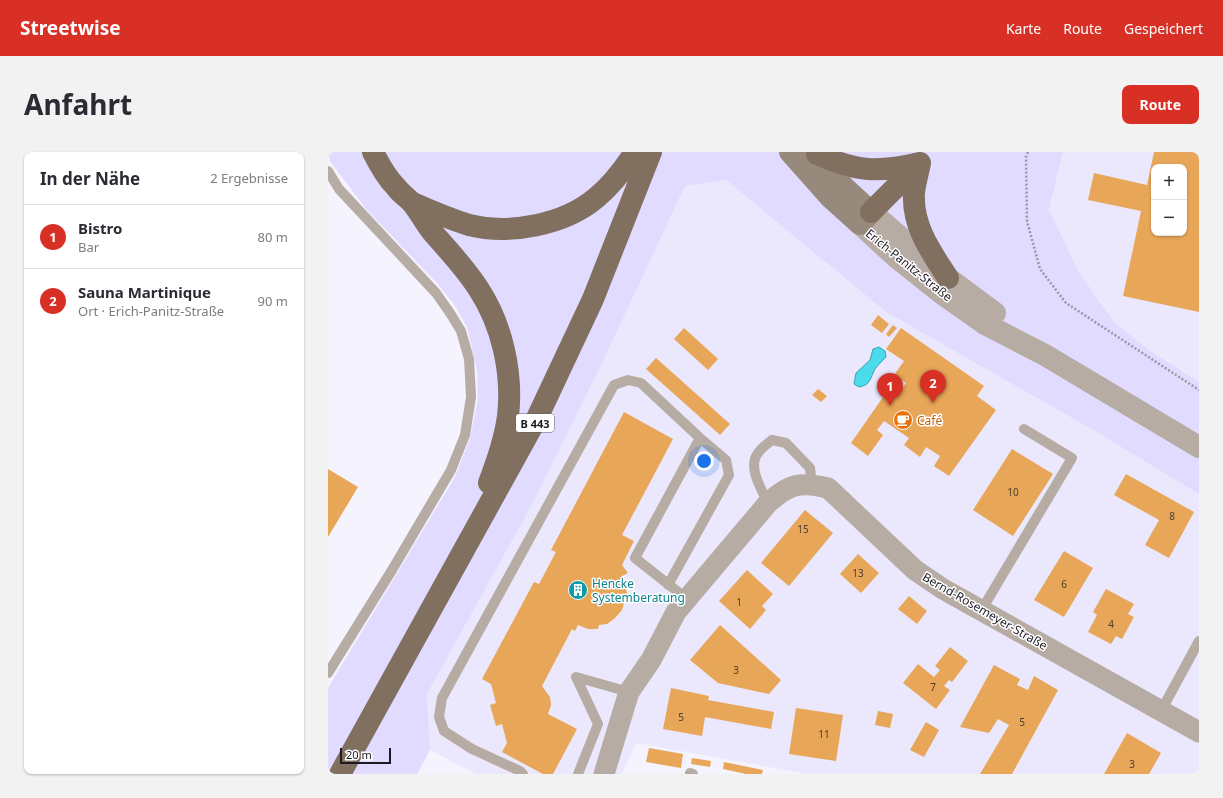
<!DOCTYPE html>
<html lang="de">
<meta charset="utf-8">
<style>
body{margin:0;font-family:"Noto Sans",sans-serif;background:#f2f2f3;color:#2b2b33}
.controls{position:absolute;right:12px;top:12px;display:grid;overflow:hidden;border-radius:8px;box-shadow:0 1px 3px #0004}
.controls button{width:36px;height:36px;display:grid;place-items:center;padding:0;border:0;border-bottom:1px solid #e1e1e2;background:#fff;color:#2b2b33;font:20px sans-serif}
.scale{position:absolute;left:12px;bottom:10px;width:51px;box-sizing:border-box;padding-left:4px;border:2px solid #1b1923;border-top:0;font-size:11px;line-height:14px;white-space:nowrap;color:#1b1923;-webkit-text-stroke:3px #fff;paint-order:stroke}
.you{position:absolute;left:376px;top:309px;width:14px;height:14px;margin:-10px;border:3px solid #fff;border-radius:50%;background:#1a73e8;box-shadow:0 0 0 6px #1a73e833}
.badge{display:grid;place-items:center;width:26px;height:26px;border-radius:50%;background:#d93025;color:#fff;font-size:13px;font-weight:700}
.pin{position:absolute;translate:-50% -33px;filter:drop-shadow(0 1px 2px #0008)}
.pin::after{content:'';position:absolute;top:21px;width:14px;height:12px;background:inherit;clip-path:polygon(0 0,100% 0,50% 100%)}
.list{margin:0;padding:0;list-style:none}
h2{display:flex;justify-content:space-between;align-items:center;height:52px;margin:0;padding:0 16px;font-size:17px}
h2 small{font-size:13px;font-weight:400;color:#7c7c81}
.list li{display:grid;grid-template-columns:26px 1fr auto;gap:12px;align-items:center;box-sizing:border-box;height:64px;padding:0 16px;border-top:1px solid #e1e1e2}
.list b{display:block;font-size:15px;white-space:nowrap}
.list p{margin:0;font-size:13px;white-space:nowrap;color:#7c7c81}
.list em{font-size:13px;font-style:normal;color:#7c7c81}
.map{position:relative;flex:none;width:871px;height:622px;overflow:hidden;border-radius:8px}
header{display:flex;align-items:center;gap:24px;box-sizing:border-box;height:56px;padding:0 20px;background:#d93025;color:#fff}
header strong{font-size:19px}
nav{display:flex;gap:22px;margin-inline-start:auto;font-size:14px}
.intro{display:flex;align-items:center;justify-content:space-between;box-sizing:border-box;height:96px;padding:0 24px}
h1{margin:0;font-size:28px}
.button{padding:10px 18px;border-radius:8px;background:#d93025;color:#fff;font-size:14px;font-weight:700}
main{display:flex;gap:24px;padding:0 24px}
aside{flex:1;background:#fff;border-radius:8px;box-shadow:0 1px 3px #0004}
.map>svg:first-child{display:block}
.built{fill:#ebe8fd;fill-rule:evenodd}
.green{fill:#e0dbff}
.water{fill:#4bdbeb;stroke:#3da1af}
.building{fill:#e7a658;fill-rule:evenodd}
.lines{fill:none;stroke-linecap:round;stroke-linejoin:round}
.path{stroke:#9997a2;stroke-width:2.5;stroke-dasharray:2 2;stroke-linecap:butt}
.service{stroke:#b6aca3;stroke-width:10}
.minor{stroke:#b6aca3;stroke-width:21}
.tertiary{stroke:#b6aca3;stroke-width:22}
.secondary{stroke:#97897c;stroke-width:22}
.primary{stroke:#817060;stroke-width:22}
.labels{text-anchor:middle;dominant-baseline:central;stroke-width:3;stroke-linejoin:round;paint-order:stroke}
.number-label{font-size:10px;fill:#4e3c30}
.shield{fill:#fff;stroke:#5f5e65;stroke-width:1}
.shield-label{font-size:11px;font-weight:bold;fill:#1b1923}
.street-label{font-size:12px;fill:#1b1923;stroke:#fff}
.food-label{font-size:12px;fill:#c56008;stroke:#fff;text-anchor:start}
.culture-label{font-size:12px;fill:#0d838f;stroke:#fff;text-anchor:start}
</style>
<header>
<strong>Streetwise</strong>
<nav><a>Karte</a><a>Route</a><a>Gespeichert</a></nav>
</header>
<div class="intro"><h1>Anfahrt</h1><a class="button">Route</a></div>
<main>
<aside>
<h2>In der Nähe<small>2 Ergebnisse</small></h2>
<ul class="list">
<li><span class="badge">1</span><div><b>Bistro</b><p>Bar</p></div><em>80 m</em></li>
<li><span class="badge">2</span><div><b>Sauna Martinique</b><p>Ort · Erich-Panitz-Straße</p></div><em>90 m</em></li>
</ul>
</aside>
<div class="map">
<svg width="871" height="622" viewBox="0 0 871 622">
<rect width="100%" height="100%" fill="#f4f3fe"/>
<path class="built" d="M735 0H871V230L821 198 785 169 751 120 721 58ZM826 15H856V81H826Z
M398 28 558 160 765 278 871 342V622H480L308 591 294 622H148L102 598 99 542 206 349 277 205 357 34Z"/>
<path class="green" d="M0 0H735L721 58 751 120 785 169 821 198 871 230V342L765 278 558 160 398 28 357 34 277 205 206 349 99 542 102 598 89 622H0V536L127 325 142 286 150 246 149 218 139 175 126 152 108 130 38 57 2 9Z"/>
<path class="water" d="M551 195 557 199 558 205C554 209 550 213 547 217 542 226 543 233 531 235L526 232 528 221 542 208 545 197Z"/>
<path class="building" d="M826 0H871V160L795 144 813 59 760 48 766 21 819 33ZM826 15H856V81H826Z
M550 163 561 172 554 181 543 173Z
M565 173 569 176 561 185 558 182Z
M356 176 390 207 380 218 346 187Z
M573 176 656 234 649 244 668 258 621 324 606 314 612 304 598 295 592 305 576 293 581 286 556 269 549 278 555 283 540 304 523 291 560 238 569 244 578 231 566 223 576 209 558 197Z
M328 206 402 272 392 283 318 217Z
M490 237 499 244 493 250 484 243Z
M296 260 345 287 294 383 306 389 294 413 300 421 294 424 299 441 294 458 287 466 279 472 271 473 270 477H260L250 473 247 479 244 477 214 534 222 545 223 553 220 562 249 577 225 622H215L174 600 179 591 174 572 168 574 162 553 168 551 163 532 154 527 206 430 211 432 228 400 223 398Z
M684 297 725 322 685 384 645 358Z
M0 317 30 335 0 385Z
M798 322 866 360 841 406 817 393 831 368 786 343Z
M477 358 505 381 461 434 433 411Z
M736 399 765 416 736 465 706 448Z
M530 402 551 421 533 441 512 422Z
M419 418 445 442 434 454 438 458 422 477 391 449Z
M778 437 806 452 800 462 806 465 794 487 788 484 783 492 760 480 769 463 765 460Z
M581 444 599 459 589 472 570 457Z
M392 473 453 528 441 542 390 531 362 508Z
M622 495 640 509 624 530 621 528 616 534 622 538 608 557 575 531 590 512 606 525 612 518 607 514Z
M666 513 692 527 689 533 700 538 706 524 730 538 684 622H652L681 573 670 567 661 581 632 575Z
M343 536 381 544 380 548 446 560 443 577 377 565 374 584 335 577Z
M468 556 515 563 508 609 461 602Z
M550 559 565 562 562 576 547 573Z
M598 570 611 578 596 605 582 598Z
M799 581 833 601 821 622H776Z
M321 596 355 602 353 616 318 610Z
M364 606 383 609 382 615 363 612Z
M396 610 435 618 434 622H418L395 617Z"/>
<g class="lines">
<path class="path" d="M700 0 698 5 699 69 712 117 738 151 871 238"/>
<path class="service" d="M0 19 11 37 108 141 122 161 133 179 141 207 143 245 137 283 123 318 64 418 0 521
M440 351C434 338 419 315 430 301 433 296 439 292 444 288L458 291 482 316 484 332
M340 433 401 323 398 308 372 286 307 406 359 447
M653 459 744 306 696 277
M833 559 871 489
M362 621 365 622
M195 622 192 619 144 597 116 579 111 565 114 546 286 233 300 228 313 231 372 286
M250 622 270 572 248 525 301 540"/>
<path class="minor" d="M276 622 301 540 323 508 348 460 440 351C461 332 472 329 500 336L587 418 615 437 871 580"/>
<path class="tertiary" d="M543 60 620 126 667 161
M532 72 569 106 613 141 657 172 717 203 871 295"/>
<path class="secondary" d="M462 0 502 45 532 72 543 60 516 35 487 0"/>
<path class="primary" d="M45 0C51 12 59 26 68 35 73 42 80 46 85 52 93 62 98 73 106 82 122 100 137 116 150 136 174 172 185 221 180 264 177 287 169 309 161 331
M489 2C529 20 550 21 592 11
M592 11C590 21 587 31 586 41 584 74 603 100 620 126
M85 51C103 59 122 67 141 73 181 83 236 73 268 46 284 33 296 17 307 0
M543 60 592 11
M12 622 210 264 265 147 323 0"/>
</g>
<defs>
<symbol id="cafe-disc" viewBox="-11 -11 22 22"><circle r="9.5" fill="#e8710a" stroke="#fff"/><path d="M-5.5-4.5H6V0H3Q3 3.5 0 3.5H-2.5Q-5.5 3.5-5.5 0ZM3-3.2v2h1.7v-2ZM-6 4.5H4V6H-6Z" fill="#fff"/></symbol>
<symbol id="building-disc" viewBox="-11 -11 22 22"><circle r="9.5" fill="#0f9aa8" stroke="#fff"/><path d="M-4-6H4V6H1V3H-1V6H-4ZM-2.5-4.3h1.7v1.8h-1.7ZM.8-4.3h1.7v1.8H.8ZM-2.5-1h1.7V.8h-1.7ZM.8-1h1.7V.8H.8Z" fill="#fff"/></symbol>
</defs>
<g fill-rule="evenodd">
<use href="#cafe-disc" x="564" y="257" width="22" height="22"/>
<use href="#building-disc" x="239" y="427" width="22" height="22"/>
</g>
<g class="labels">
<g class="number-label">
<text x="685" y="340">10</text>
<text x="844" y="364">8</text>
<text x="475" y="377">15</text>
<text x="530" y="421">13</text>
<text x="736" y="432">6</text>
<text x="411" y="450">1</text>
<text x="783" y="472">4</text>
<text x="408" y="518">3</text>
<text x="605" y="535">7</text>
<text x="353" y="565">5</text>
<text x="694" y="570">5</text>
<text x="496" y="582">11</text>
<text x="804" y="612">3</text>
</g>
<rect class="shield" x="188" y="262" width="38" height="18" rx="3"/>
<g class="shield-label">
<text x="207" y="271">B 443</text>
</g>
<g class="street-label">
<text transform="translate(581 113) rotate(39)">Erich-Panitz-Straße</text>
<text transform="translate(657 459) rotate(30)">Bernd-Rosemeyer-Straße</text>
</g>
<g class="food-label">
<text x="589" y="268">Café</text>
</g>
<g class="culture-label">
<text x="264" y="431">Hencke<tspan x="264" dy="14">Systemberatung</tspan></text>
</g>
</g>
</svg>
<div class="controls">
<button>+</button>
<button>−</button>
</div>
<div class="scale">20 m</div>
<div class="you"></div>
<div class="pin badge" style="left:562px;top:254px">1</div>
<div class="pin badge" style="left:605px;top:251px">2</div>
</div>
</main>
